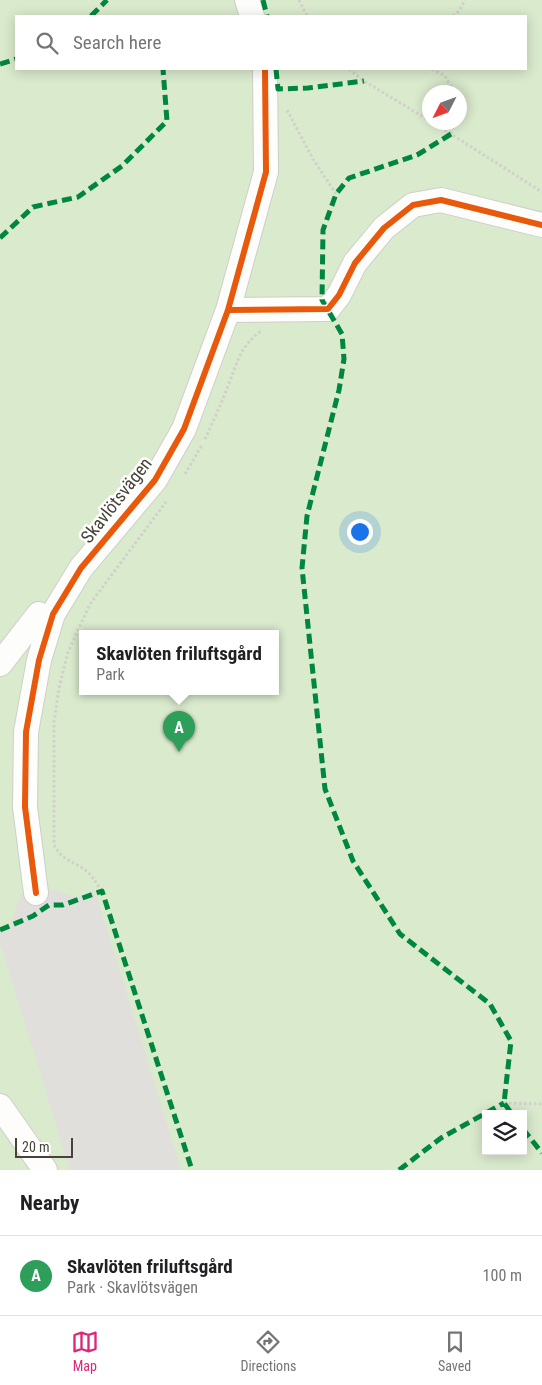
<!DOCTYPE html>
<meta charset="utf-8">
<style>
body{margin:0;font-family:"Roboto Condensed",sans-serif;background:#f2f2f2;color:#202124}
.controls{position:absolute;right:15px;bottom:15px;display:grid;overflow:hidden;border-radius:0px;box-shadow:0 2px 12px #0003}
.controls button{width:45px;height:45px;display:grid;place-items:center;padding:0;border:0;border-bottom:1px solid #e0e0e0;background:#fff;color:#202124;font:25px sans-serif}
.compass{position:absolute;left:422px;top:85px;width:45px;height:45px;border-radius:50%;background:#fff;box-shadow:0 2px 12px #0003;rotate:228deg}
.scale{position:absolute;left:15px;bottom:12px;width:58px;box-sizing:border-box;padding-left:5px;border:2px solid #474338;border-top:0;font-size:14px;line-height:18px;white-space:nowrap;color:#474338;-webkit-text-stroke:4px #fff;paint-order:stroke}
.you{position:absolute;left:359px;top:531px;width:18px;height:18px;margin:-12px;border:4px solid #fff;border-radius:50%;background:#1a73e8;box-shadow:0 0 0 8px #1a73e833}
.badge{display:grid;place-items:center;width:32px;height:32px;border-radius:50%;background:#db2777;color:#fff;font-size:16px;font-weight:700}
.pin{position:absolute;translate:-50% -41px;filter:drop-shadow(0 1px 2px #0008)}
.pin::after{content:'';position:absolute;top:26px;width:18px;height:15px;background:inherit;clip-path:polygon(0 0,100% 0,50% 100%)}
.popup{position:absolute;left:79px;top:630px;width:200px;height:65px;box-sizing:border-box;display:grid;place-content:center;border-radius:0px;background:#fff;filter:drop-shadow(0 1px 4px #0005);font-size:16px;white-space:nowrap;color:#757577}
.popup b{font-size:19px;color:#202124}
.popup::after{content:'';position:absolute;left:50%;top:100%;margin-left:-10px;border:10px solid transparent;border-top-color:#fff}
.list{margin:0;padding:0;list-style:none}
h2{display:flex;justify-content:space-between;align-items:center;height:65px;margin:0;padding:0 20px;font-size:21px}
h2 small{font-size:16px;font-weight:400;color:#757577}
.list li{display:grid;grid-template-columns:32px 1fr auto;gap:15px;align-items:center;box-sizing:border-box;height:80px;padding:0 20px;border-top:1px solid #e0e0e0}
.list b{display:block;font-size:19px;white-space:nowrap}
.list p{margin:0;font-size:16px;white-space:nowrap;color:#757577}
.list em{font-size:16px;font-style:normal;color:#757577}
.icon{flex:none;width:28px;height:28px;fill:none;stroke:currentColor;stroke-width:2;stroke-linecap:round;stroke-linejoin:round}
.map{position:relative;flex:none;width:542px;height:1170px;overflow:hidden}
.search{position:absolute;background:#fff;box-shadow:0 2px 12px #0003;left:15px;right:15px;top:15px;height:55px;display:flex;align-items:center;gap:12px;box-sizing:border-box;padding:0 18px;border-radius:0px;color:#757577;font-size:19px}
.sheet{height:145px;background:#fff}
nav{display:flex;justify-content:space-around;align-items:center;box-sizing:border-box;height:70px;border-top:1px solid #e0e0e0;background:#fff;font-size:14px;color:#757577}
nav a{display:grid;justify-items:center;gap:2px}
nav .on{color:#db2777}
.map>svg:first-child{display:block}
.green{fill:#daeacd;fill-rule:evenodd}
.parking{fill:#e0dfdb}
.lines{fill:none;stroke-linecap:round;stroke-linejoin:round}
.minor-casing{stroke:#cfcec9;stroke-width:26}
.path{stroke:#d1d0ca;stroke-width:3;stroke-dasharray:2.5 2.5;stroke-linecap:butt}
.minor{stroke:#fdfdfc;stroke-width:24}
.quiet{stroke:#00873e;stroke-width:5;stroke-dasharray:10 5;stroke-linecap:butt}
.cycleway-casing{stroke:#fff;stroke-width:9}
.cycleway{stroke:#e8590c;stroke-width:6}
.labels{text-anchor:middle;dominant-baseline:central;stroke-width:5;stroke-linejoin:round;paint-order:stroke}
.street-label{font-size:18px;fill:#474338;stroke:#fff}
</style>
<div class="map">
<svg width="542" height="1170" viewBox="0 0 542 1170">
<rect width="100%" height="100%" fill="#f1f0eb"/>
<path class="green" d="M0 0H542V1170H0ZM16 16H526V69H16ZM430 92H460V122H430ZM83 633H275V691H83ZM486 1114H523V1151H486Z"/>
<path class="parking" d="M53 889 75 897 95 891 181 1170H70L0 943V930L11 923 21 895Z"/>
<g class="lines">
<defs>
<path id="minor" d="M247 0 252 16
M228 310 328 309 339 295 355 263 384 228 413 205 441 200 542 225
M0 664 39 614
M36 893 25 807 26 732 39 660 53 614 81 568 155 480 184 429 228 310 266 172 265 69
M0 1106 45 1170"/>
</defs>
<use href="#minor" class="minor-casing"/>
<path class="path" d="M299 0 307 16
M453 16 459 11 465 0
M349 69 364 81 430 121
M432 69 445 76 454 92
M460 104V107
M287 110 313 159 336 194
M432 122 542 192
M451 134 454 122
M205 439C213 422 221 404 228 386 237 364 239 347 261 331
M185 474 202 445
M102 891C96 883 92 875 84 869 72 861 59 858 54 844V722L59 688 68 652 90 604 166 502
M504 1103 542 1104"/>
<use href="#minor" class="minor"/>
<path class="quiet" d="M263 0 267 16
M91 16 107 0
M0 64 16 59
M276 69 278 89 308 88 364 81
M451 134 417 155 349 178 336 194 323 230 322 300 342 334 344 359 339 390 307 516 302 568 325 789 353 861 400 934 490 1004 511 1041 504 1103 512 1114
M0 238 33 207 78 197 122 166 167 121 163 69
M0 930 33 916 49 905H63L102 891 192 1170
M523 1129 542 1153
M399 1170 441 1138 504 1103"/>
<defs>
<path id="cycleway" d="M228 310 328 309 339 295 355 263 384 228 413 205 441 200 542 225
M36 893 25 807 26 732 39 660 53 614 81 568 155 480 184 429 228 310 266 172 265 69"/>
</defs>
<use href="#cycleway" class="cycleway-casing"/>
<use href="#cycleway" class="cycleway"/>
</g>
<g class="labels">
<g class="street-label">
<text transform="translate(116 500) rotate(-52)">Skavlötsvägen</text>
</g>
</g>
</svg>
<div class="controls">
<button><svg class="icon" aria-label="layers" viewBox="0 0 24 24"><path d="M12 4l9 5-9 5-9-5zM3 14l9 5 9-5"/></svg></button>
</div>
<svg class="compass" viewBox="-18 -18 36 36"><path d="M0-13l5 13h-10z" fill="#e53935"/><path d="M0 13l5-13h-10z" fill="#757577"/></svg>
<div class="scale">20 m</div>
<div class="you"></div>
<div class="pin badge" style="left:179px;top:752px;background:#2e9e5b">A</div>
<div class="popup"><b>Skavlöten friluftsgård</b>Park</div>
<div class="search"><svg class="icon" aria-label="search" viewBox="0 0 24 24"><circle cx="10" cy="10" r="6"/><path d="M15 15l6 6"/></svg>Search here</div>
</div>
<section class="sheet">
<h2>Nearby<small></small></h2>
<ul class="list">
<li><span class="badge" style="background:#2e9e5b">A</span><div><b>Skavlöten friluftsgård</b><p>Park · Skavlötsvägen</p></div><em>100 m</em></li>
</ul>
</section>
<nav>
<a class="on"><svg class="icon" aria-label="map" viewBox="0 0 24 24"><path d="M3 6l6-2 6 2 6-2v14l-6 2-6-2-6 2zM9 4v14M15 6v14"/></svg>Map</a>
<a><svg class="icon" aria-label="directions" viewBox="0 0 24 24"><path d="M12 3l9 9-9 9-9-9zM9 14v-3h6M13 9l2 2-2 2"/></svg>Directions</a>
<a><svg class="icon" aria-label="saved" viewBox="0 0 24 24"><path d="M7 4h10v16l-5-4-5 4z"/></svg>Saved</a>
</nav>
